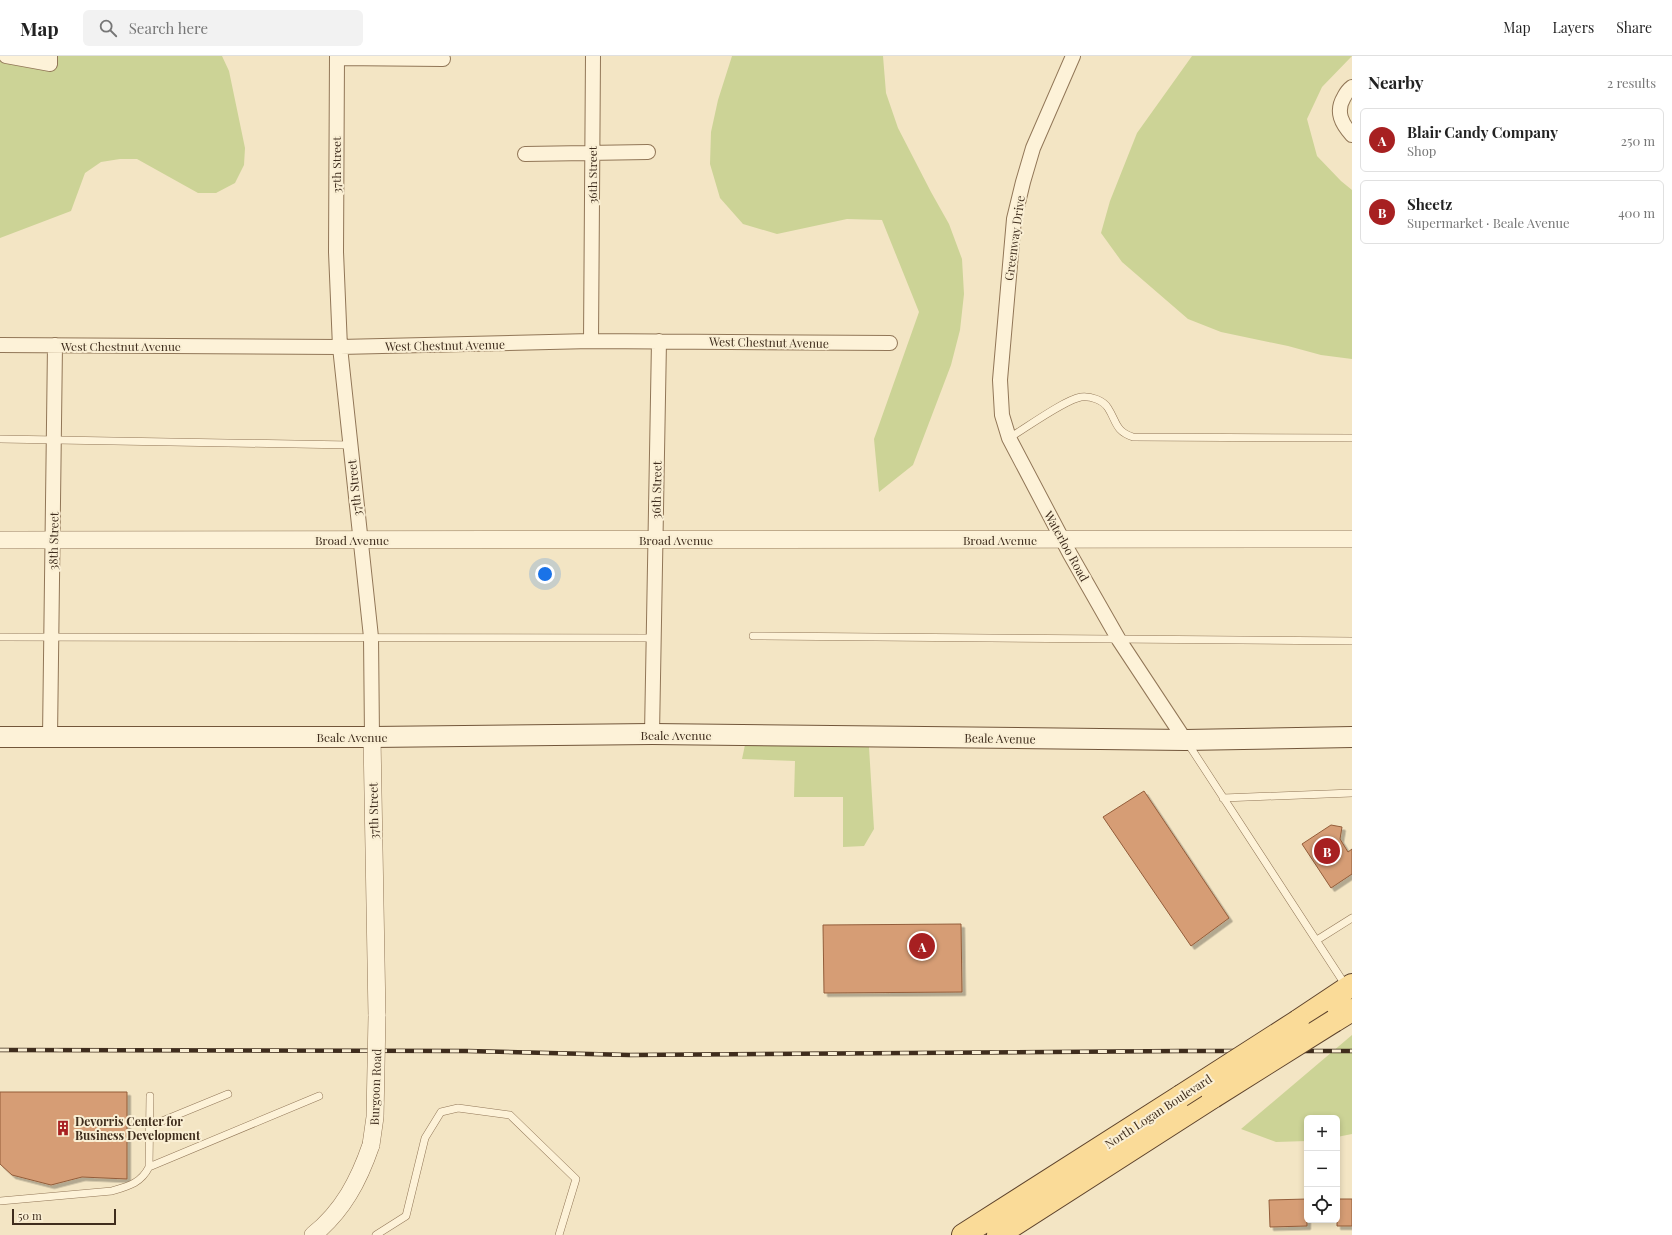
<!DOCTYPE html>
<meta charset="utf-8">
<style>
body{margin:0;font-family:"Playfair Display",serif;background:#f2f2f2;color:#222}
.controls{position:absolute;right:12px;bottom:12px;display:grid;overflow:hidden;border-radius:6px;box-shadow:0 2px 6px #0003}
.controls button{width:36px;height:36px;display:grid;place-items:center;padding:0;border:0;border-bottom:1px solid #e0e0e0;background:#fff;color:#222;font:20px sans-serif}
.scale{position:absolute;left:12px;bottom:10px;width:104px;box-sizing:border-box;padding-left:4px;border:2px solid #3f2d1d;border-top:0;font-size:11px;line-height:14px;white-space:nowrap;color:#3f2d1d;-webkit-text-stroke:3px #faefd4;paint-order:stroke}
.you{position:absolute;left:545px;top:518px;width:14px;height:14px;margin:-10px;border:3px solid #fff;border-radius:50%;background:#1a73e8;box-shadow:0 0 0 6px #1a73e833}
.badge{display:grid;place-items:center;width:26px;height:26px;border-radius:50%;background:#a72021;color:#fff;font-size:13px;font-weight:700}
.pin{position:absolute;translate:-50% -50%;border:2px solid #fff;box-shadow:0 1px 4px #0006}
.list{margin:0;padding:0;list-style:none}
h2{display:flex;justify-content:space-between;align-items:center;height:52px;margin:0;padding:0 16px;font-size:17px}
h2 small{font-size:13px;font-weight:400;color:#767676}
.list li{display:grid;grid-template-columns:26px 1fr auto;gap:12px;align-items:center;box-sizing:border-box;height:64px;margin:0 8px 8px;padding:0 8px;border:1px solid #e0e0e0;border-radius:6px}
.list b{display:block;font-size:15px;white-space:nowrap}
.list p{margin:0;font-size:13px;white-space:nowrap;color:#767676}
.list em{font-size:13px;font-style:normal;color:#767676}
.icon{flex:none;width:22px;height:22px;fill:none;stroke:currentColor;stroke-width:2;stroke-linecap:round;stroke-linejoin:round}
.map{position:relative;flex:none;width:1352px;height:1179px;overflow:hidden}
header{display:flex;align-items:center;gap:24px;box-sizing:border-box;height:56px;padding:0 20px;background:#fff;border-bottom:1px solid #e0e0e0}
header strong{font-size:19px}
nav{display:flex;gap:22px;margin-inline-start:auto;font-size:14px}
.search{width:280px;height:36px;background:#f2f2f2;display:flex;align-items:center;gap:10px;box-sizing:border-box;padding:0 14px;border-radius:6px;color:#767676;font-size:15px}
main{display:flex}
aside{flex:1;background:#fff}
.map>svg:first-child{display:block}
.green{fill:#ccd396}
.building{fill:#d69d75;stroke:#935d3a;filter:url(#shadow)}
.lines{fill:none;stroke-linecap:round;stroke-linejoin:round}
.service-casing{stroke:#917657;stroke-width:8}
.minor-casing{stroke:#917657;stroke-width:16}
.tertiary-casing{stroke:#917657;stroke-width:18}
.secondary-casing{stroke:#72563a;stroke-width:22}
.primary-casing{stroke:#5e432c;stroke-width:24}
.service{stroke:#fdf2d8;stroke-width:7}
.minor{stroke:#fdf2d8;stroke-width:14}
.tertiary{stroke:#fdf2d8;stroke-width:17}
.secondary{stroke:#fdf2d8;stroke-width:20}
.primary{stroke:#fadb98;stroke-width:22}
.rail-casing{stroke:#3f2d1d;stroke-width:4.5}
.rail{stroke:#faefd4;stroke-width:3;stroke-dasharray:9;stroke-linecap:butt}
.tertiary-bridge-casing{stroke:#917657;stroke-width:18;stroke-linecap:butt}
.primary-bridge-casing{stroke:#5e432c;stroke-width:24;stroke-linecap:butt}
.tertiary-bridge{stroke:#fdf2d8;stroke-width:17}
.primary-bridge{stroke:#fadb98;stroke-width:22}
.labels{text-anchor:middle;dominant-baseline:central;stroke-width:4;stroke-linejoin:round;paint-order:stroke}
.street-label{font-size:12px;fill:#3f2d1d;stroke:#faefd4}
.poi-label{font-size:12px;font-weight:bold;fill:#3f2d1d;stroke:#faefd4;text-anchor:start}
</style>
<header>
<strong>Map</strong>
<div class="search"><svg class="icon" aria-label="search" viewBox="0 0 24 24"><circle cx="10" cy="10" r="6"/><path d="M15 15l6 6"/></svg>Search here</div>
<nav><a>Map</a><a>Layers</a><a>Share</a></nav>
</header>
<main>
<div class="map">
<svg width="1352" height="1179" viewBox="0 0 1352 1179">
<defs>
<filter id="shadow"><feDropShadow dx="3.5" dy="3.5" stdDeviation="0" flood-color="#0004"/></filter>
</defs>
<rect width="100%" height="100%" fill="#f3e5c4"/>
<path class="green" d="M0 0H222L229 15 245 92 244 109 235 127 216 137H198L137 103H120L101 106 85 117 71 155 0 182Z
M732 0H883L886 37 898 72 931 136 949 168 962 203 964 238 960 274 951 309 913 409 879 436 874 383 919 256 882 164 847 163 777 178 743 168 720 142 710 108 711 76 718 44Z
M1192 0H1352L1322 31 1307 63 1317 100 1341 125 1352 134V303L1321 299 1288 290 1221 276 1188 263 1122 206 1101 177 1110 145 1137 77Z
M745 689 869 691 874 773 864 790 843 791V741H794L795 705 742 703Z
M1352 979V1078L1337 1081V1062H1307V1085L1276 1086 1241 1073Z"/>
<path class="building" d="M1144 735 1229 862 1191 890 1103 761Z
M1331 769 1342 771 1340 783 1348 796 1352 793V818L1331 832 1302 788Z
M961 868 962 936 824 937 823 869Z
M0 1036H127V1123L82 1121 51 1129 12 1119 0 1108Z
M1307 1143V1170L1270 1171 1269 1144Z
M1337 1143H1352V1170H1337Z"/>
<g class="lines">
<defs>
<path id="service" d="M1009 382C1026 372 1064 344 1081 341 1091 340 1103 344 1108 352 1117 366 1115 375 1133 381L1352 382
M0 383 350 389
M753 580 1352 585
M0 581 653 582
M1187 686 1346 930
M1223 742 1352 737
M1317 884 1352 862
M150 1070 228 1038
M149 1111 319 1040
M0 1145 112 1135C129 1130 141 1127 149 1111L150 1040
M376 1179 406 1160 425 1082 441 1056 458 1052 510 1059 576 1123 559 1179"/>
<path id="minor" d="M6 0 50 8V0
M337 0 336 196 340 291 371 581 372 681
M1073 0 1033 92 1023 126 1014 163 1000 324 1002 359 1009 382 1070 498 1119 584 1185 684
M337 2 443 3
M1352 31C1348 34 1346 37 1344 41 1335 56 1342 68 1352 79
M525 98 648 96
M591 285 593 0
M0 289 340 291 591 285 890 287
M652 678 659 285
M50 681 55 289"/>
<path id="tertiary" d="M0 484 1352 483
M372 681 377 960
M313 1179C343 1155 359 1124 371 1089"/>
<path id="secondary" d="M0 681H372L652 678 1185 684 1352 681"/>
<path id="primary" d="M1298 965 1352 929
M1334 965 1352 954
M963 1179 1181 1040
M998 1179 1213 1041"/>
</defs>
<use href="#service" class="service-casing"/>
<use href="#minor" class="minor-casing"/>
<use href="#tertiary" class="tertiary-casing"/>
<use href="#secondary" class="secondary-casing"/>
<use href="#primary" class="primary-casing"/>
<use href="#service" class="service"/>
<use href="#minor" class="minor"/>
<use href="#tertiary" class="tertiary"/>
<use href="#secondary" class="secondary"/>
<use href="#primary" class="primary"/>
<defs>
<path id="rail" d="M0 994 467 995 630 999 1181 995H1352"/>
</defs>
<use href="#rail" class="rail-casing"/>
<use href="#rail" class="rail"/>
<defs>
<path id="tertiary-bridge" d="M371 1089 375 1061 377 960"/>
<path id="primary-bridge" d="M1181 1040 1298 965
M1213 1041 1334 965"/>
</defs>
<use href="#tertiary-bridge" class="tertiary-bridge-casing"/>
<use href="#primary-bridge" class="primary-bridge-casing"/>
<use href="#tertiary-bridge" class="tertiary-bridge"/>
<use href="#primary-bridge" class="primary-bridge"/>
</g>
<defs>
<symbol id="building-bare" viewBox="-9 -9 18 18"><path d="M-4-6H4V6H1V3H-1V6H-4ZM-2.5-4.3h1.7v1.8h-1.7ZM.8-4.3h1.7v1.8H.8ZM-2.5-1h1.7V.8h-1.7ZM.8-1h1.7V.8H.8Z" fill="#a72021" stroke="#faefd4" stroke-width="2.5" paint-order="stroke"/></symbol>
</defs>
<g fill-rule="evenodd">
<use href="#building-bare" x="52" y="1061" width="22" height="22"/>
</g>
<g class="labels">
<g class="street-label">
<text transform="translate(336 109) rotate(-90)">37th Street</text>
<text transform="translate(592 119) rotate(-90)">36th Street</text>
<text transform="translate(1014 182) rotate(-82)">Greenway Drive</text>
<text transform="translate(769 286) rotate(1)">West Chestnut Avenue</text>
<text transform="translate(445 289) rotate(-1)">West Chestnut Avenue</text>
<text x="121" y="290">West Chestnut Avenue</text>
<text transform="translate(354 432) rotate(-96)">37th Street</text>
<text transform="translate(656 434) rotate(-89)">36th Street</text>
<text x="352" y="484">Broad Avenue</text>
<text x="676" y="484">Broad Avenue</text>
<text x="1000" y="484">Broad Avenue</text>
<text transform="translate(53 485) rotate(-89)">38th Street</text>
<text transform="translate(1067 490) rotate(61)">Waterloo Road</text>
<text x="676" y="679">Beale Avenue</text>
<text x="352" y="681">Beale Avenue</text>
<text transform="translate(1000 682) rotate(1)">Beale Avenue</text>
<text transform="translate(373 755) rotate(-91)">37th Street</text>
<text transform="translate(375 1031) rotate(-88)">Burgoon Road</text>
<text transform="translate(1158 1055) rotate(-33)">North Logan Boulevard</text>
</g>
<g class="poi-label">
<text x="75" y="1065">Devorris Center for<tspan x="75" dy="14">Business Development</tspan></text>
</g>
</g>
</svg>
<div class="controls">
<button>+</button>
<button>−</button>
<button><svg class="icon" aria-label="locate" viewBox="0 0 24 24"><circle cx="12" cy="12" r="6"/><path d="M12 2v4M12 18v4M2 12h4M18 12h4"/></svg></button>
</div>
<div class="scale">50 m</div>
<div class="you"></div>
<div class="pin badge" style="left:922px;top:890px">A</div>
<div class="pin badge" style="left:1327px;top:795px">B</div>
</div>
<aside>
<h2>Nearby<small>2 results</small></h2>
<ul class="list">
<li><span class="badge">A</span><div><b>Blair Candy Company</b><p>Shop</p></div><em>250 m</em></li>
<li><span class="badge">B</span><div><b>Sheetz</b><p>Supermarket · Beale Avenue</p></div><em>400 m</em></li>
</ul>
</aside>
</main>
